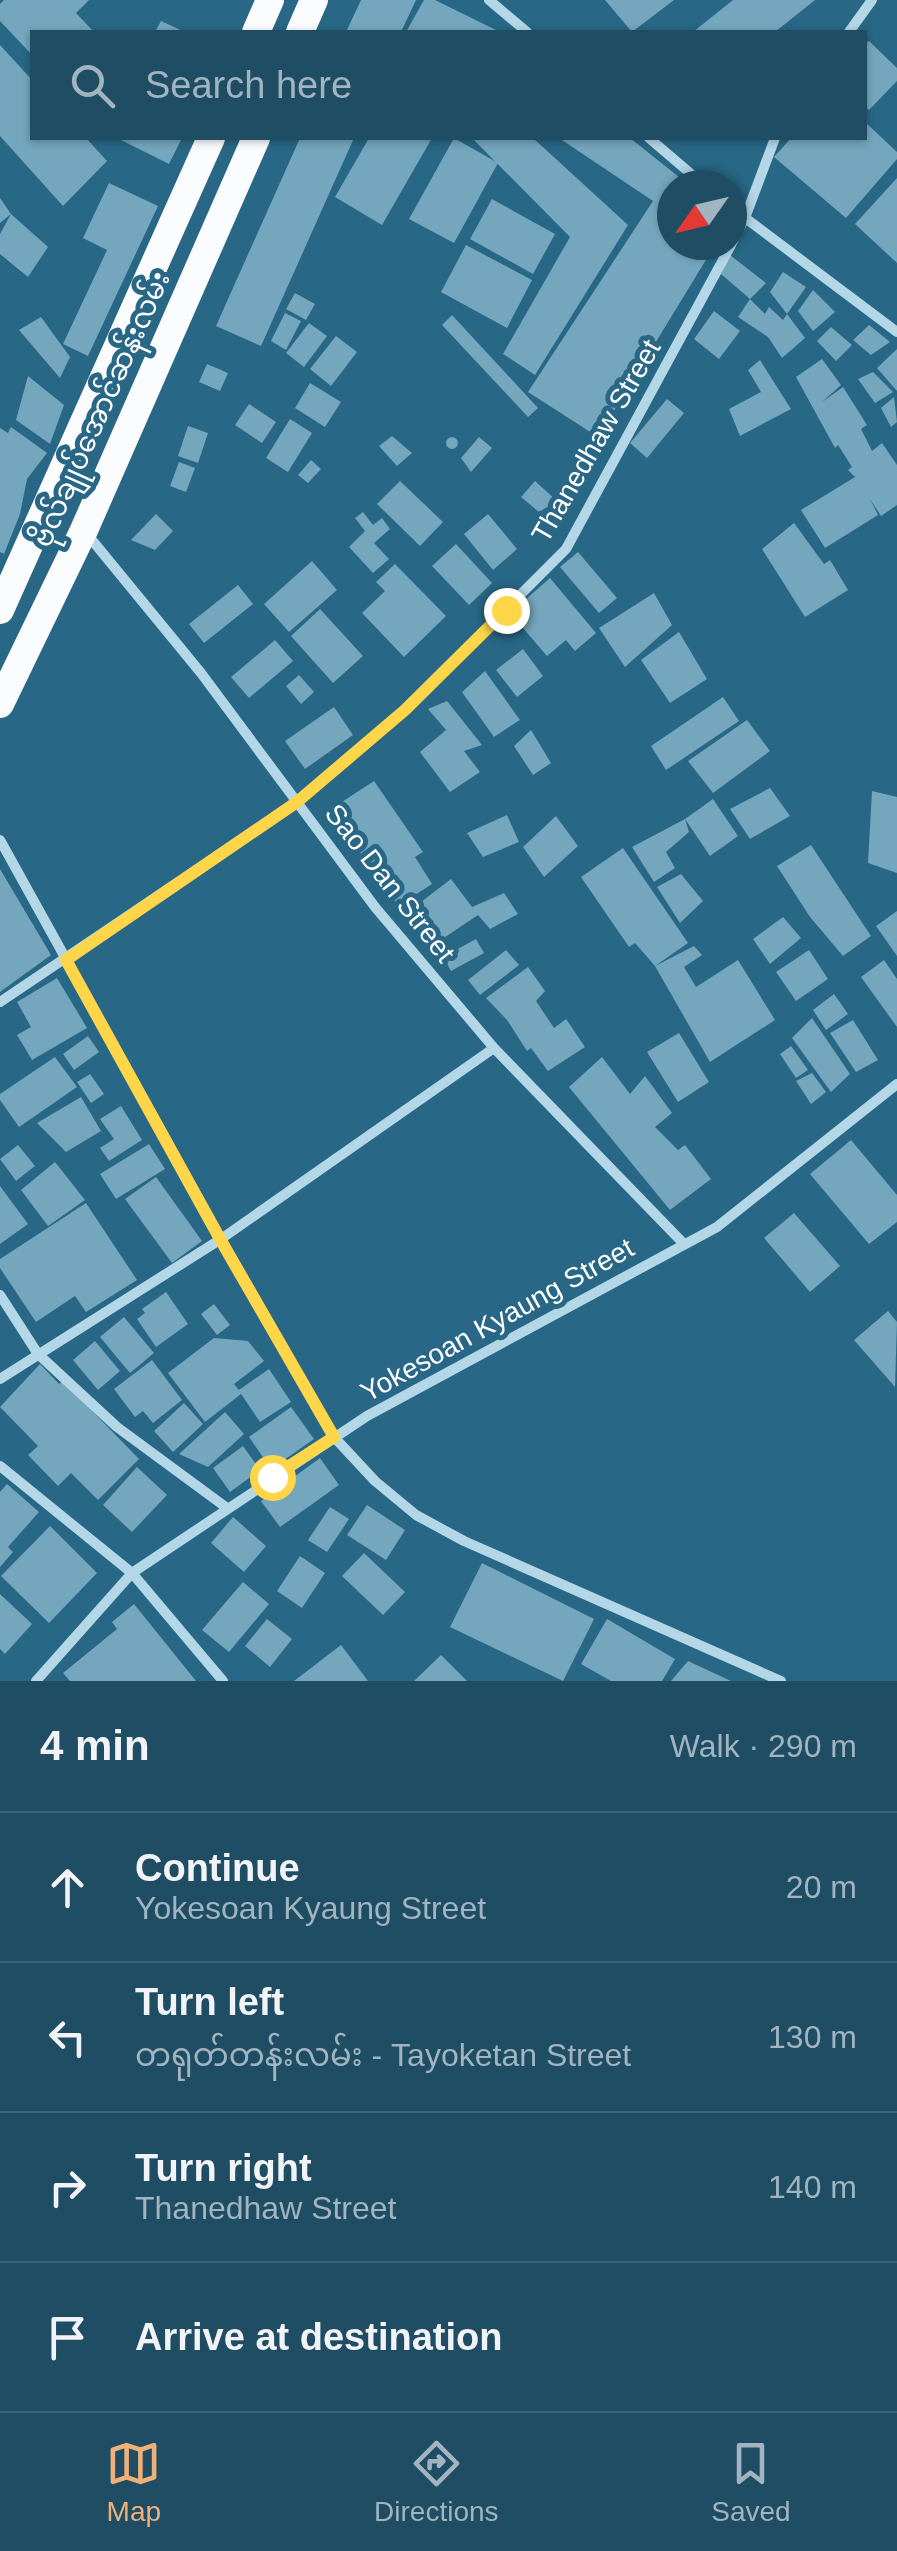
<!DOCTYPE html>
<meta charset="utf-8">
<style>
body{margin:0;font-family:Arial,"Noto Sans Myanmar",sans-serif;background:#2b576d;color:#f1f3f6}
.compass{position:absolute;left:657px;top:170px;width:90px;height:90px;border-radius:50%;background:#1e4d64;box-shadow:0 2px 8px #0004;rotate:236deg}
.stop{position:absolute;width:30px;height:30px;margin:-22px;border:8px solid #ffd54a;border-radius:50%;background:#fff}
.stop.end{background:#ffd54a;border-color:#fff;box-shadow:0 2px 10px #0008}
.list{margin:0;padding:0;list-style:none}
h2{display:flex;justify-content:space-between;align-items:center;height:130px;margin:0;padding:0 40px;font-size:42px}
h2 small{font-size:32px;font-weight:400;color:#a1b4bf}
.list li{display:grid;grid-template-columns:65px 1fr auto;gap:30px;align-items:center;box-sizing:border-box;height:150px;padding:0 40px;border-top:2px solid #3c6478}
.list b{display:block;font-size:38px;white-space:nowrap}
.list p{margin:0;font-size:32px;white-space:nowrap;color:#a1b4bf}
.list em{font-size:32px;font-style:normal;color:#a1b4bf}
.icon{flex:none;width:55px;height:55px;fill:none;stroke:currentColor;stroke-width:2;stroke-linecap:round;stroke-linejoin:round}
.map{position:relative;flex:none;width:897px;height:1681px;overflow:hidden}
.search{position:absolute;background:#1e4d64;box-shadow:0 2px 8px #0004;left:30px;right:30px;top:30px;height:110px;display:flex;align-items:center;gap:25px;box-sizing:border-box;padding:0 35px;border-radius:0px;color:#a1b4bf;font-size:38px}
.sheet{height:730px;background:#1e4d64}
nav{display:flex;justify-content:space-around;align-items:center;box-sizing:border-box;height:140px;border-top:2px solid #3c6478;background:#1e4d64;font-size:28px;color:#a1b4bf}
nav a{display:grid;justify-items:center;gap:5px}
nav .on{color:#efb179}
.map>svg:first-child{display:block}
.building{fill:#74a6bd}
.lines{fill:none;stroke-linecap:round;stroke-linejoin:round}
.minor{stroke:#b3d7e7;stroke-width:10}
.trunk{stroke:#fafcfe;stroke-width:28}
.route{stroke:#ffd54a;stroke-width:12}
.labels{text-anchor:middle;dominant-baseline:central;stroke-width:10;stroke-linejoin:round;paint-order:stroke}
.street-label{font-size:28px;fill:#fff;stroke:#286785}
</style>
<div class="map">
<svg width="897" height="1681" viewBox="0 0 897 1681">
<rect width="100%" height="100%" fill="#286785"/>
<path class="building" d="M4 0H89L76 13 94 32H32V55L0 21V4Z
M361 0H416L401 32H346Z
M424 0H435L500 32H406Z
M605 0H674L632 32Z
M733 0H815L775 32H693Z
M161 21 185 32H155Z
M869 41 897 68V81L869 110 864 106V45Z
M0 45 32 80V138H86L107 161 63 206 0 136Z
M864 121 897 152V159L846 218 774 157 791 138H864Z
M117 138H182L169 164Z
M300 138H354L261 346 216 326Z
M369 138H432L382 225 335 197Z
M454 138 498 163 454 243 409 219Z
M472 138H533L628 225 535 375 503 354 570 237Z
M559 138H630L689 185H672V245H715L598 437 528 392 653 201Z
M897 178V263L855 224Z
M109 183 158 206 88 356 63 344 107 250 83 238Z
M0 198 11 214 48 247 28 277 0 254V234L11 214 0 223Z
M492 199 555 234 533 274 470 239Z
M466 245 532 280 507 328 441 292Z
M730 255 766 283 750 299 765 314 769 307 783 320 787 314 805 338 782 358 768 337 738 317 750 299 721 274Z
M783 272 806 287 787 314 770 292Z
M813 290 835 312 813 331 798 311Z
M295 293 315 304 306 320 286 309Z
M714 311 740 331 719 359 694 339Z
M285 313 301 321 286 350 271 341Z
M452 315 538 408 528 417 442 325Z
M41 317 70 357 60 378 19 330Z
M309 323 327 336 304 367 286 353Z
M869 325 890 342 871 355 853 340Z
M831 327 852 345 836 361 817 341Z
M336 336 357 352 331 386 310 369Z
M897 349V391L877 368Z
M822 359 841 385 822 402 843 387 867 425 861 429 872 451 882 443 897 465V505L881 516 870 499 878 515 825 548 801 510 855 477 848 470 852 467 838 445 835 448 796 377Z
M760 360 791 409 740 436 729 409 761 392 748 370Z
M207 364 228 373 220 391 199 382Z
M873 372 893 392 875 403 858 379Z
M28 376 64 405 50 444 16 420Z
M310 383 341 402 325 427 295 408Z
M894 397 897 422 891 427 881 408Z
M667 399 684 413 647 458 630 443Z
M249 404 276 422 262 443 235 425Z
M290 419 312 433 288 472 266 458Z
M188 426 208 433 198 463 178 456Z
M11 427 47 453 27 479 20 514 4 554 0 552V428L8 433Z
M392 436 412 453 397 466 379 446Z
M479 437 492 448 471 472 461 458Z
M446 443a6 6 0 1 1 12 0a6 6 0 1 1-12 0Z
M311 460 321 469 308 483 298 475Z
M179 462 195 468 186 492 170 486Z
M400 481 443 522 420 546 377 504Z
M535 481 557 501 539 512 521 497Z
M363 512 373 525 382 518 390 529 374 543 389 559 373 573 349 547 365 531 355 518Z
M156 514 173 531 155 550 131 540Z
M488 514 517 549 493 570 464 534Z
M794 523 824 564 830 560 848 590 805 617 762 549Z
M456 544 492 583 469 605 432 566Z
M578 552 617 598 599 613 560 567Z
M312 561 337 590 289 632 264 604Z
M395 564 446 616 404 657 362 613 385 591 376 582Z
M550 578 596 633 575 651 566 640 547 656 510 613Z
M238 585 253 604 204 643 189 624Z
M654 593 672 625 625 667 599 628Z
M320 609 363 656 333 683 291 636Z
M679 632 707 679 670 703 641 660Z
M275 640 293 661 249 698 231 677Z
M523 649 543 676 517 697 496 670Z
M485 671 520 720 494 737 462 692Z
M299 675 314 692 301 704 286 686Z
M723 697 739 721 666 770 651 746Z
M447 701 482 745 464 751 480 772 450 792 420 752 446 730 428 709Z
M334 707 353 735 305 769 285 741Z
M747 720 770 751 713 793 688 761Z
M531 730 551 763 533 775 514 746Z
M374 781 423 852 415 857 432 884 398 906 367 857 378 848 363 857 331 809Z
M770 788 790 816 750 839 730 809Z
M872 791 897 797V873L868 863Z
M713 799 738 836 710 856 685 819 689 832 666 852 675 868 654 882 632 847 685 819Z
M507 815 519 842 483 857 467 833Z
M556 816 578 846 544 877 523 847Z
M811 845 871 936 843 956 810 917 777 866Z
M623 848 688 943 655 966 635 943 629 947 581 877Z
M0 869 51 955 0 992Z
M681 874 703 901 680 923 657 887Z
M451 879 472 907 504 893 518 914 490 929 478 915 432 946 408 912Z
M897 911V956L876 926Z
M783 917 801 938 770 964 753 939Z
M476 939 484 953 451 971 443 957Z
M694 946 702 955 684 967 696 987 738 960 775 1020 710 1062 655 966Z
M506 950 519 965 480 995 468 980Z
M809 950 828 979 796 1001 776 972Z
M884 960 897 979V1027L861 977Z
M528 967 545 991 536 1001 554 1028 566 1019 585 1047 548 1071 531 1048 527 1051 507 1020 486 998Z
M57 978 87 1028 32 1060 17 1035 31 1027 17 1002Z
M834 994 848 1014 826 1030 813 1010Z
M812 1018 850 1074 831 1092 792 1038Z
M853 1020 878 1060 856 1072 830 1033Z
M679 1033 709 1082 678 1102 647 1052Z
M88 1036 99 1052 74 1070 63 1054Z
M791 1046 808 1070 796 1078 780 1054Z
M55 1057 77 1087 19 1127 0 1100V1094Z
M602 1057 630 1094 645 1076 672 1113 655 1127 678 1150 685 1145 711 1179 670 1210 569 1087Z
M812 1073 826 1092 811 1104 796 1081Z
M90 1074 104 1094 91 1103 77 1082Z
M81 1097 101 1131 66 1152 37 1123Z
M121 1106 142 1140 109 1161 100 1148 114 1139 100 1119Z
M851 1140 897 1195V1222L869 1244 810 1174Z
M149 1144 165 1169 116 1199 100 1174Z
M18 1145 35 1166 16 1181 0 1159Z
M55 1162 85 1200 48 1226 21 1190Z
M156 1177 202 1241 172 1263 125 1199Z
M0 1186 28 1224 0 1244Z
M86 1203 137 1280 86 1312 75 1296 36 1322 0 1268V1259Z
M794 1213 840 1266 810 1292 764 1238Z
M166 1292 188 1324 156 1347 137 1319 145 1313 142 1309Z
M214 1304 230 1325 217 1335 201 1314Z
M888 1311 897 1322 895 1387 854 1340Z
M124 1317 154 1353 130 1373 100 1337Z
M214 1338 248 1341 264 1361 234 1384 239 1390 269 1369 291 1402 260 1422 241 1394 205 1422 168 1373Z
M95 1341 120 1371 98 1390 73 1360Z
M152 1360 182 1400 153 1423 143 1411 135 1417 114 1389Z
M40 1364 59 1384 63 1381 139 1459 98 1500 71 1473 58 1486 28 1455 38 1446 0 1407Z
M184 1403 203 1424 173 1452 154 1431Z
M291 1407 314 1439 271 1469 249 1437Z
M225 1412 244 1434 208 1467 179 1454Z
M243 1446 260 1470 230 1492 213 1468Z
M320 1458 339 1485 280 1527 261 1501Z
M137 1467 167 1495 132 1532 103 1505Z
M7 1484 39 1512 8 1547 13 1552 0 1567V1492Z
M367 1505 405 1530 386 1560 347 1535Z
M330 1507 349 1519 327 1552 308 1540Z
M233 1517 266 1546 244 1572 211 1543Z
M50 1526 97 1573 49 1623 1 1576Z
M364 1553 405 1592 383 1615 342 1576Z
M300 1556 325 1573 302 1608 277 1591Z
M482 1563 594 1619 563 1681 450 1627Z
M243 1582 269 1604 229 1652 202 1630Z
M0 1594 32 1624 5 1654 0 1649Z
M134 1604 196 1681H70L63 1673 117 1629 112 1622Z
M267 1619 292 1639 270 1667 245 1646Z
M607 1619 675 1659 662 1681H611L581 1664Z
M341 1645 368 1681H294Z
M441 1655 467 1681H414Z
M688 1661 731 1681H671Z"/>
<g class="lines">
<path class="minor" d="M489 0 527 32
M849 32 872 0
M649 138 704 185
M732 208 897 332
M732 243 745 218 775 138
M87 534 201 673 375 907 494 1048 684 1244
M0 840 221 1239 334 1437 375 1481 416 1515 464 1541 781 1681
M0 1002 297 802 405 710 566 549 731 245
M0 1295 38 1354 117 1427 227 1508
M0 1379 221 1239 494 1048
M0 1466 132 1573 223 1681
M36 1681 132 1573 367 1416 717 1227 897 1084"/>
<path class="trunk" d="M256 32 270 0
M300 32 314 0
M0 610 211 138
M0 704 84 530 256 138"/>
</g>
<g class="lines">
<path class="route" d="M272 1477 334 1437 220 1239 66 960 297 802 405 710 506 610"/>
</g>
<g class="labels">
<g class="street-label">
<text transform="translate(101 409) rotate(-66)">ဗိုလ်ချုပ်အောင်ဆန်းလမ်း</text>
<text transform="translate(596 441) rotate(-60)">Thanedhaw Street</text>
<text transform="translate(390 883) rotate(52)">Sao Dan Street</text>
<text transform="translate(497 1320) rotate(-29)">Yokesoan Kyaung Street</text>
</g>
</g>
</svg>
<svg class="compass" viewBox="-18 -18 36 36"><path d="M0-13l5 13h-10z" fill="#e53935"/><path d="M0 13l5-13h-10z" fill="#a1b4bf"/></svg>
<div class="stop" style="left:272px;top:1477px"></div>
<div class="stop end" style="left:506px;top:610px"></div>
<div class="search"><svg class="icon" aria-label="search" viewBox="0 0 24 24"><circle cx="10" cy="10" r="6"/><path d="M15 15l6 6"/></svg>Search here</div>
</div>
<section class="sheet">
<h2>4 min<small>Walk · 290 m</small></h2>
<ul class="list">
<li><svg class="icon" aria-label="ahead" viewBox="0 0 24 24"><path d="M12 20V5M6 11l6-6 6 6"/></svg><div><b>Continue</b><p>Yokesoan Kyaung Street</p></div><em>20 m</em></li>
<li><svg class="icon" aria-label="left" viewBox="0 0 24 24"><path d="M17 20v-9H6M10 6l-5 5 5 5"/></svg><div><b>Turn left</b><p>တရုတ်တန်းလမ်း - Tayoketan Street</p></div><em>130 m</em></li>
<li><svg class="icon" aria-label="right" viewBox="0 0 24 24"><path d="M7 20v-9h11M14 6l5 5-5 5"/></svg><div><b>Turn right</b><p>Thanedhaw Street</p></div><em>140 m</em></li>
<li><svg class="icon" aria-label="arrive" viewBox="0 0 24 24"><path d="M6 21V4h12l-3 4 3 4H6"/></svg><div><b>Arrive at destination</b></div></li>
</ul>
</section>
<nav>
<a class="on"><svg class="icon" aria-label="map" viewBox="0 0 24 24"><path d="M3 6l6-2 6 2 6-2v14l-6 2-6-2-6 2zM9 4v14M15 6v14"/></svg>Map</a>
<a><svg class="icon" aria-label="directions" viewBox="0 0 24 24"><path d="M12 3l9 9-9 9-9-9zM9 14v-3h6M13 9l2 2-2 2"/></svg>Directions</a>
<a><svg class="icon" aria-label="saved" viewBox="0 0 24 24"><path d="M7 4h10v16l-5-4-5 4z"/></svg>Saved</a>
</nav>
